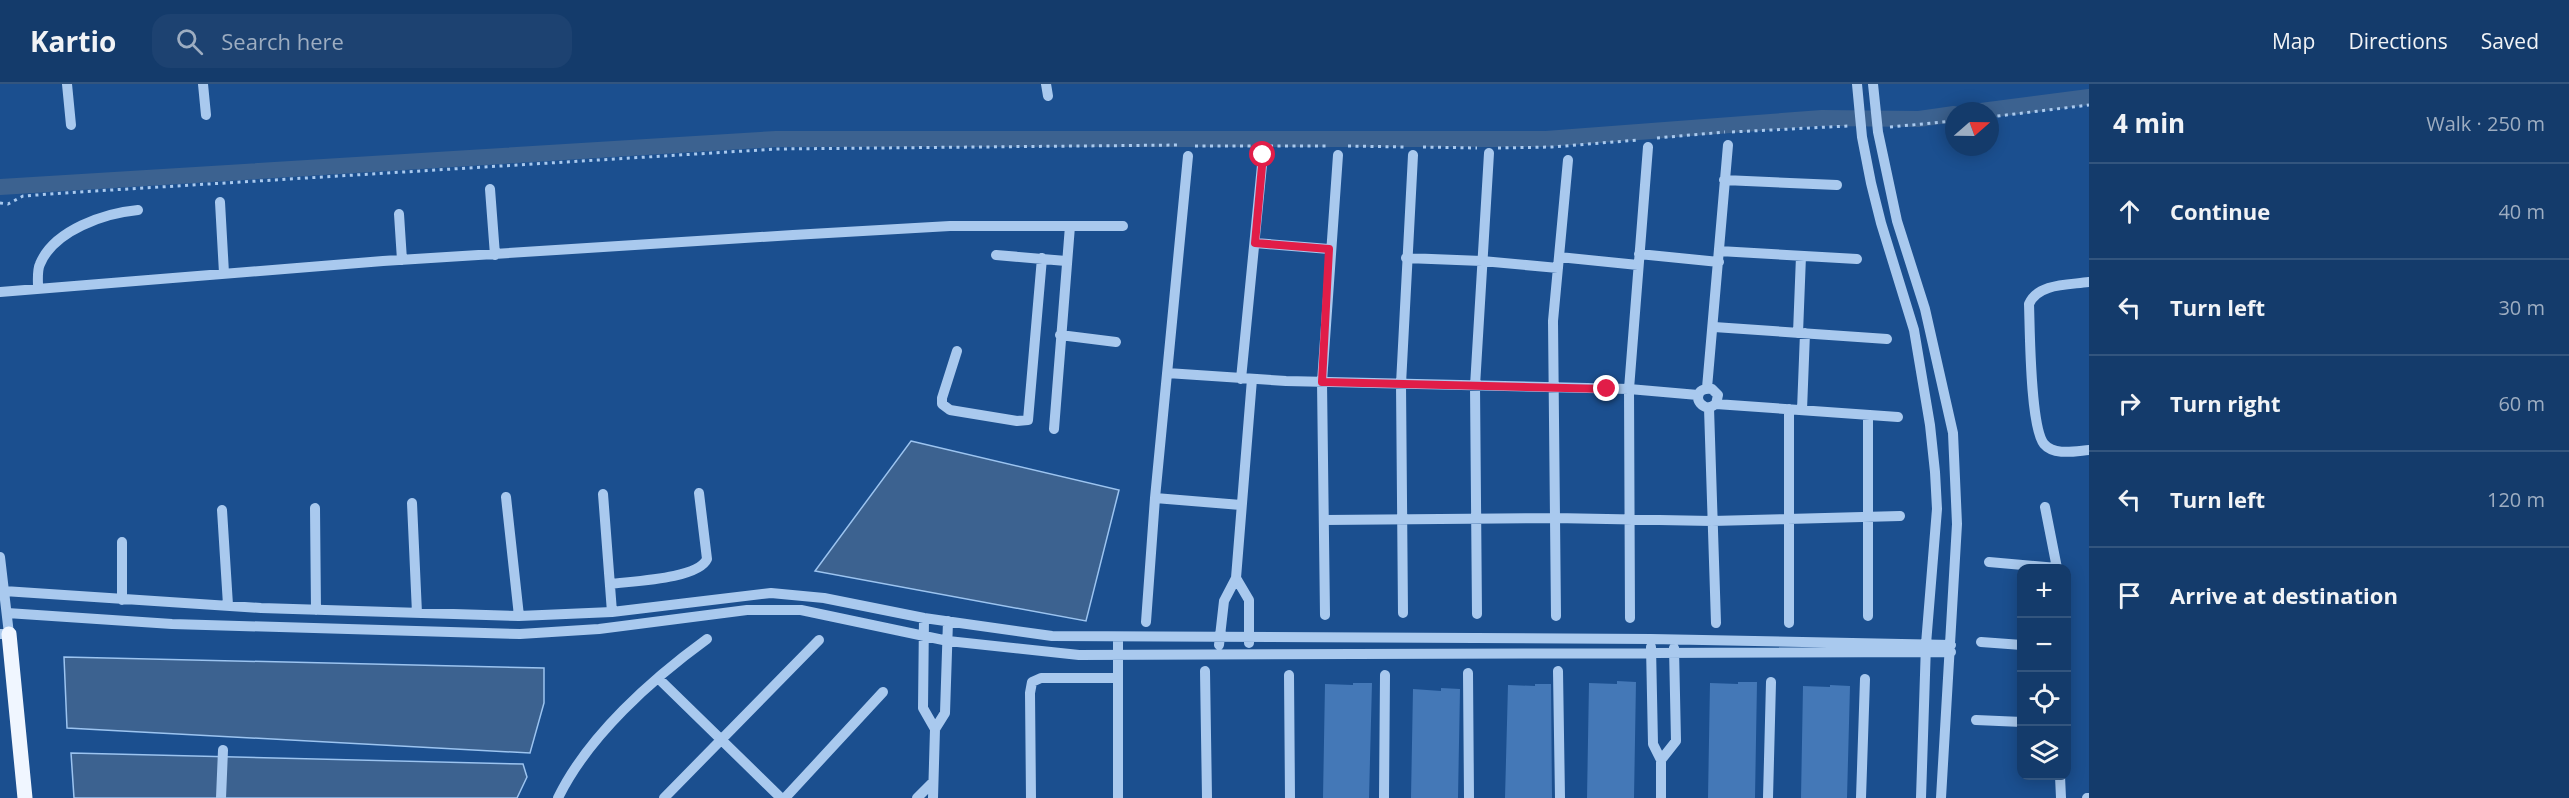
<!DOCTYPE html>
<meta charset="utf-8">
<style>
body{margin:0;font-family:"Open Sans",sans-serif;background:#1d4271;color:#f1f3f6}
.controls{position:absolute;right:18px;bottom:18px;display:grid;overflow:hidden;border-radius:12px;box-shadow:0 3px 15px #0003}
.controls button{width:54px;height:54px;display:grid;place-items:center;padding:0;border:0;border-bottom:2px solid #33557e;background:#143b6b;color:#f1f3f6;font:30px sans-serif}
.compass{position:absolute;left:1945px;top:18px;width:54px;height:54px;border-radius:50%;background:#143b6b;box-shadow:0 3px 15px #0003;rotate:70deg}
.stop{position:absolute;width:18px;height:18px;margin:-14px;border:4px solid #e11d48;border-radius:50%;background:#fff}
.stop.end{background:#e11d48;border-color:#fff;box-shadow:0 2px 6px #0008}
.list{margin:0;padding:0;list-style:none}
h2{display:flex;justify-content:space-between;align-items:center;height:78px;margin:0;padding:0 24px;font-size:26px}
h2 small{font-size:20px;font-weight:400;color:#9dadc1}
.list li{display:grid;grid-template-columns:39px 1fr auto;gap:18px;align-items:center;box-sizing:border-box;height:96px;padding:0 24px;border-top:2px solid #33557e}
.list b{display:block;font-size:22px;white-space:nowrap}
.list em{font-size:20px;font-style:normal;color:#9dadc1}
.icon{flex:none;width:33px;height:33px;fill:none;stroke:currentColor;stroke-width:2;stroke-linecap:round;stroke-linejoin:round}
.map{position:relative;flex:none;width:2089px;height:714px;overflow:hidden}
header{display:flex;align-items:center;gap:36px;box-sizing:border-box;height:84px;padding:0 30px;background:#143b6b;border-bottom:2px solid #33557e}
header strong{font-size:28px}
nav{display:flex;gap:33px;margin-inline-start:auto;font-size:21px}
.search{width:420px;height:54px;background:#1d4271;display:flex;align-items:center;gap:15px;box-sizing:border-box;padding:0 21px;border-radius:18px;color:#9dadc1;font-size:22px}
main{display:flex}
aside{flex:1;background:#143b6b}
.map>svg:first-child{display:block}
.water{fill:#3c6290;stroke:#9cc4f0;stroke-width:1.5}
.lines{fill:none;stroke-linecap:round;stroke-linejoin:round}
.canal{stroke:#3c6290;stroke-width:16}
.building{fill:#4478b7}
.path{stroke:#a9c9ee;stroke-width:3;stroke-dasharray:3 4.5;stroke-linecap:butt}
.minor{stroke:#a9c9ee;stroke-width:10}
.major{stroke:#f0f6ff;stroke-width:15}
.route{stroke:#e11d48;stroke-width:8}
</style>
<header>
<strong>Kartio</strong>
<div class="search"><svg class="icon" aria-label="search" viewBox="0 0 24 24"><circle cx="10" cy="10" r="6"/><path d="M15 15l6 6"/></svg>Search here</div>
<nav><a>Map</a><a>Directions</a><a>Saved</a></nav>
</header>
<main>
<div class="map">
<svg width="2089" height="714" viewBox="0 0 2089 714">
<rect width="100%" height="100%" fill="#1b4f8f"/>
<path class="water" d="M911 357 1119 406 1086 537 815 487Z
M64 573 544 584V619L530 669 67 644Z
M71 669 523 680 527 693 517 714H74Z"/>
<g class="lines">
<path class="canal" d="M1981 27 2089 13
M0 103 776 55H1546L1822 34 1919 35 1954 30"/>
</g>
<path class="building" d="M1617 597 1636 598 1634 714H1587L1589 599 1617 600Z
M1738 598H1757L1755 714H1708L1710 599 1738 600Z
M1353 599H1372L1369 714H1323L1325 600 1353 601Z
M1535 600H1551L1552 714H1505L1508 601 1535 602Z
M1830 601 1850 602 1847 714H1801L1803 602 1830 603Z
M1441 604 1460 605 1458 714H1411L1413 605 1441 607Z"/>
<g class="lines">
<path class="path" d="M1990 33 2089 21
M1890 43 1954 37
M1732 48 1848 42
M1657 54 1725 48
M1195 62H1255
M1270 62H1330
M1348 62 1405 63
M1423 63 1477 64
M1498 64 1552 63 1638 56
M0 119 8 120 23 112 79 108 777 65 1180 61"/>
<path class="minor" d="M67 0 71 41
M203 0 206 31
M1046 0 1048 12
M1857 0 1862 53 1871 99 1881 139 1914 246 1930 341 1935 388 1937 425 1926 560 1921 714
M1873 0 1878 48 1897 137 1925 225 1953 349 1957 440 1941 714
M1724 96 1837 101
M490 105 495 171
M220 118 224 189
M399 130 402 176
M1255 159 1329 165
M1719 167 1857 175
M1639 170 1719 178
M996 171 1066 177
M1559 173 1638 181
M1406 174 1482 177 1558 184
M2089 198C2069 201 2038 199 2029 220 2030 246 2030 343 2044 360 2054 372 2076 367 2089 366
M38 203C38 196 37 186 40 180 54 146 105 129 138 126
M0 208 383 177 793 151 950 142H1123
M1714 243 1887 255
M1798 249 1801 172
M1060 251 1116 258
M957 267 942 314V320L950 326 1017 337 1028 336 1042 174
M1167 289 1286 297 1629 305 1698 311
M1241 295 1263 71
M1707 304 1728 61
M1716 320 1718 311 1712 305C1695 302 1693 321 1709 324L1716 320 1898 333
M1709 324 1716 539
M1789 325V539
M1802 326 1805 249
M1054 345 1070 142
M603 410 612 528
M506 413 519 532
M1155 414 1241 421
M412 419 417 529
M315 424 316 526
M222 426 228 521
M1325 436 1554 434 1712 437 1900 432
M122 458V516
M0 473 9 550H0
M1989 478 2057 484 2045 423
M1236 494 1249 516V559
M610 500C632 497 698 495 707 475L699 409
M4 507 261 524 519 532 612 528 771 509 824 514 924 534 1052 552 1651 555 1951 561
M7 529 172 540 520 550 599 545 747 526H801L948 557 1079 571 1951 568
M1403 529 1401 300 1413 71
M1477 530 1475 302 1489 69
M1325 531 1322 298 1338 71
M1556 532 1553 237 1568 76
M1868 532V331
M924 534 923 624 935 645
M1630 534 1629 305 1648 63
M1146 538 1155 414 1188 72
M1981 558 2022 561
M1219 561 1224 517 1236 494 1252 295
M1651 563 1653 660 1661 676V714
M1205 587 1207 714
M1558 587 1560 714
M1468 589 1469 714
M1289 591 1290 714
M659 595 781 714
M1976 636 2022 638
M1661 676 1676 657 1674 564
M2060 692 2061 714
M221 714 223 666
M558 714C588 652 652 595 707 555
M664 714 819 556
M785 714 883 608
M917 714 933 698
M933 714 935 645 945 629 948 537
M1031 714 1030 609 1032 598 1041 594H1118
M1118 714V554
M1384 714 1385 591
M1768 714 1771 598
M1861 714 1865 595
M2087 714H2089"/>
<path class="major" d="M9 550 25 714"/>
</g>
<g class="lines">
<path class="route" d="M1263 71 1255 159 1329 165 1322 298 1607 305"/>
</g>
</svg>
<div class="controls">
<button>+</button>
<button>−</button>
<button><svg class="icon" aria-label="locate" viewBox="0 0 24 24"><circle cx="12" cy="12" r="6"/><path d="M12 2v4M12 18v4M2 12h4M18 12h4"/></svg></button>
<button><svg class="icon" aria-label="layers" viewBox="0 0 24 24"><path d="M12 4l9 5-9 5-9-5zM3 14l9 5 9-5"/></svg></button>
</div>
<svg class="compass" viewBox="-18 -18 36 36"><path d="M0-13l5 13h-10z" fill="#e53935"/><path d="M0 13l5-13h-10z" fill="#9dadc1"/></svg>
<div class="stop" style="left:1263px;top:71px"></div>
<div class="stop end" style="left:1607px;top:305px"></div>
</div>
<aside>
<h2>4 min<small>Walk · 250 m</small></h2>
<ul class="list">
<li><svg class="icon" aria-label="ahead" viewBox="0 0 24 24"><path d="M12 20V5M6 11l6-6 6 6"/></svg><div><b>Continue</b></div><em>40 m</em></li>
<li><svg class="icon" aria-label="left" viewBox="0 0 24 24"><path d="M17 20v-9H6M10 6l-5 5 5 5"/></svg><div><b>Turn left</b></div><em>30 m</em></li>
<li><svg class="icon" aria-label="right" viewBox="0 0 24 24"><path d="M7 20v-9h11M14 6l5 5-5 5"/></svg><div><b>Turn right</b></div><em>60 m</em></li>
<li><svg class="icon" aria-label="left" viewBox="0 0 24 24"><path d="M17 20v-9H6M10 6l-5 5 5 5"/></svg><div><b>Turn left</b></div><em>120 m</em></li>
<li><svg class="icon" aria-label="arrive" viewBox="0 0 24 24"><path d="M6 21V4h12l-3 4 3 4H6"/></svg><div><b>Arrive at destination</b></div></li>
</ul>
</aside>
</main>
